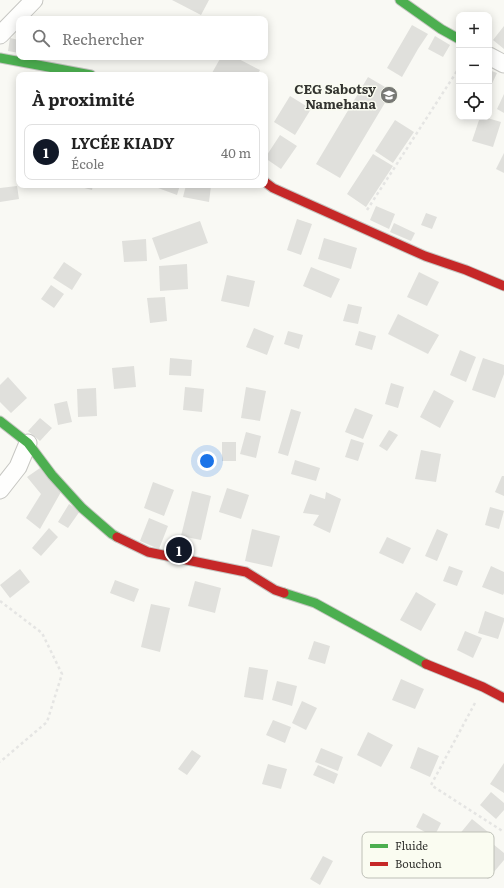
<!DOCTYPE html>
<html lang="fr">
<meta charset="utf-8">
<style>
body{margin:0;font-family:Literata,serif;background:#f6f6f6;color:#222}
.controls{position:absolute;right:12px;top:12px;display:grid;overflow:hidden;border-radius:8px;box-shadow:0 2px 10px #0003}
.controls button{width:36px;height:36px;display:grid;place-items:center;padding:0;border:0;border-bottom:1px solid #e0e0e0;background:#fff;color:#222;font:20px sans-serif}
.you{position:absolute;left:207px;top:461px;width:14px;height:14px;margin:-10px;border:3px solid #fff;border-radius:50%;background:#1a73e8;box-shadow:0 0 0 6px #1a73e833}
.badge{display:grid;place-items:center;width:26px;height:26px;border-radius:50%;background:#111827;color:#fff;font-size:13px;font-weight:700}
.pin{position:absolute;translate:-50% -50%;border:2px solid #fff;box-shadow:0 1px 4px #0006}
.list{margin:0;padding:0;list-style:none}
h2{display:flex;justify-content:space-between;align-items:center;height:52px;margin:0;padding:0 16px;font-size:17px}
h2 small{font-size:13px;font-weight:400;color:#767676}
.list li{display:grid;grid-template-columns:26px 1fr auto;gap:12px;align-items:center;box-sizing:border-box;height:56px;margin:0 8px 8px;padding:0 8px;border:1px solid #e0e0e0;border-radius:8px}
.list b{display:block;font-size:15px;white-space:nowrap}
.list p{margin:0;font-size:13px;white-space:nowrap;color:#767676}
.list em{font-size:13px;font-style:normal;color:#767676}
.icon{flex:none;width:22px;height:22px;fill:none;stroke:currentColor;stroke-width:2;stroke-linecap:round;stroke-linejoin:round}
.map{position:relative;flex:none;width:504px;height:888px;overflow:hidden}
.search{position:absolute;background:#fff;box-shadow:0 2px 10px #0003;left:16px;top:16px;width:252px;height:44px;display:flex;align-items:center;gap:10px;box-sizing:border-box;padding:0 14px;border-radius:8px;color:#767676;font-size:15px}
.panel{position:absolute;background:#fff;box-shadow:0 2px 10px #0003;left:16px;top:72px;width:252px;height:116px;border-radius:8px}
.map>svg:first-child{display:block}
.building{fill:#e0e0dc}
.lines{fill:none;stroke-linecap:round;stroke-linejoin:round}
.street-casing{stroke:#c6c6c2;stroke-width:19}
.fast-casing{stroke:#c6c6c2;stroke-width:11}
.jam-casing{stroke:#c6c6c2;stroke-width:11}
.path{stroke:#e5e5e3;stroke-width:2.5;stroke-dasharray:3 3;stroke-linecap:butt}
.street{stroke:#fefefd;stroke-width:17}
.fast{stroke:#4caf50;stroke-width:9}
.jam{stroke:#c62828;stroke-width:9}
.labels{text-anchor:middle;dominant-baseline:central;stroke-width:3;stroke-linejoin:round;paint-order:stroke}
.poi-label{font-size:13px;font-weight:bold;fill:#333430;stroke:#fafcf1;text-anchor:end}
.key{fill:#fafcf1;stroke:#bec0b7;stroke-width:1}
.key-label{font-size:11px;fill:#333430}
</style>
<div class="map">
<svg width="504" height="888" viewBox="0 0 504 888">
<rect width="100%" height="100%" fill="#f9f9f4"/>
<path class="building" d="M172 0H209L201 15Z
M412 25 428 34 418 49 402 77 387 68Z
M504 26V49L493 40Z
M435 36 450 45 443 57 428 49Z
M10 38 19 40V53L8 51Z
M221 57H235L260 70 257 75H215L212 73Z
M489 70 497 73 489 90Z
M368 77 392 91 340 178 316 164Z
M504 94V113L497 109Z
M290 96 311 109 295 135 274 122Z
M480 117H484L501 122 493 147 472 141Z
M395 120 414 132 393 163 375 151Z
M280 135 297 146 281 169 265 158Z
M504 153V173L496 169Z
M373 154 393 166 366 207 347 194Z
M73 185H93L92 190Z
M159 185H180L177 195 158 188Z
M186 185H204L211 186 209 202 183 197Z
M17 186 19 199 0 202V188Z
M376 206 395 214 389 229 370 220Z
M426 213 437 217 432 229 421 225Z
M297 219 312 224 301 255 287 250Z
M200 221 208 243 160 260 152 238Z
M394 223 415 233 411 241 390 232Z
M324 238 357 248 351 269 318 259Z
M146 239 147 261 124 262 122 241Z
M64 262 82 274 72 290 53 278Z
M187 264 188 289 160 291 159 266Z
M311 267 340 279 331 298 303 286Z
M419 272 439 282 427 306 407 297Z
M227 275 255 281 249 307 221 301Z
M51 285 64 294 54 308 41 299Z
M165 297 167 321 150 323 147 298Z
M348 304 362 307 358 324 343 321Z
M398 314 439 335 428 354 388 334Z
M254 328 274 336 267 355 246 347Z
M288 331 303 335 299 349 284 344Z
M359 331 376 336 372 350 355 345Z
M460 350 476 357 466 382 450 375Z
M170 358 192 360 191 376 169 375Z
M483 358 504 365V374L495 398 472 390Z
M134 366 136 387 114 389 112 368Z
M8 377 27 398 11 413 0 402V385Z
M391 383 404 387 398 408 385 404Z
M185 387 204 389 202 412 183 410Z
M246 387 266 391 260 421 241 418Z
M96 388 97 416 78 417 77 389Z
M434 390 454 401 440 428 420 417Z
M67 401 72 422 58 425 54 404Z
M355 408 373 415 363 439 345 432Z
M291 409 301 412 288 456 278 453Z
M40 418 52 428 40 441 28 431Z
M389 430 398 435 387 451 379 446Z
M246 432 261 436 256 458 240 454Z
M351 439 364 443 358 461 345 457Z
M222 442H236V461H222Z
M421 450 441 454 436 482 415 479Z
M295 460 320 468 316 481 291 474Z
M40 468 61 492 40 529 26 518 41 494 27 477Z
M502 476H504V496L495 492Z
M153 482 174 490 164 516 144 508Z
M227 488 249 495 241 519 219 512Z
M192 491 211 496 201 540 181 536Z
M326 492 341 499 330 533 313 525 319 515 303 513 310 494 325 499Z
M69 504 80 511 68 528 58 522Z
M490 507 504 511 499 529 485 525Z
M149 518 168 526 159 549 140 541Z
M49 528 58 537 41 556 32 548Z
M252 529 280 536 272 567 245 561Z
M437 529 448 534 437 561 425 556Z
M387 537 411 548 403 564 379 553Z
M449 566 463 571 457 586 443 581Z
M491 566 504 572V593L503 595 482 587Z
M20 569 30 582 10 598 0 585Z
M115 580 139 589 134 602 110 593Z
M195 581 221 588 215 613 188 606Z
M416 592 436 604 421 631 400 620Z
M151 604 170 608 160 652 141 647Z
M485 611 504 618V621L498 639 478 633Z
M465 631 482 638 473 658 457 650Z
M314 641 330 646 325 664 308 659Z
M249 667 268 670 263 700 244 697Z
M401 679 424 689 415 709 392 700Z
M277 681 297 686 292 706 272 700Z
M302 701 317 708 306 730 292 723Z
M273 720 291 727 285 743 266 735Z
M368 732 393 745 381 767 357 755Z
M418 747 439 756 430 777 410 768Z
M321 748 343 757 338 771 315 762Z
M192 750 201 756 187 775 178 769Z
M504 763V793L490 784Z
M268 764 287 769 281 789 262 784Z
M318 765 338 774 334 784 313 775Z
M491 792 504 803V810L496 819 480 805Z
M423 813 441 823 434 837 416 827Z
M472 819 488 832 475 849 458 836Z
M493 844 504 853V860L488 879 473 867Z
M323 856 333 861 320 885 310 879Z"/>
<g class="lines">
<defs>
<path id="street" d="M0 35 34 0
M489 56 504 64
M0 490 18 467 28 443"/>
<path id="fast" d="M400 0 441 29 459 39
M0 58 91 75
M0 421 28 443 52 475 82 508 112 534 117 537
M284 593 315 603 426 664"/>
<path id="jam" d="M265 182 273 188 425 256 466 270 504 286
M117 537 148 552 246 572 275 590 284 593
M426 664 483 687 504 698"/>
</defs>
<use href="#street" class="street-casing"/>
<use href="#fast" class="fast-casing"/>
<use href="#jam" class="jam-casing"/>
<path class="path" d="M367 210 459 68
M0 601 42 633 62 674 47 722 0 762
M475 703 431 785 504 832"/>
<use href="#street" class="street"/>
<use href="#fast" class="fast"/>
<use href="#jam" class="jam"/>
</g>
<defs>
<symbol id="school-disc" viewBox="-11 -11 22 22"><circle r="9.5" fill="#787975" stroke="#fafcf1"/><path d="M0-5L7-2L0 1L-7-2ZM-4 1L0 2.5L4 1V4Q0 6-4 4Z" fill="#fff"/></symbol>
</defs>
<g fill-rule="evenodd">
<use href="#school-disc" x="379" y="85" width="20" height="20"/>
</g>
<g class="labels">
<g class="poi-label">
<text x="376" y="88">CEG Sabotsy<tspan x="376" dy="15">Namehana</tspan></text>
</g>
</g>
<rect x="362" y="832" width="132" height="46" rx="6" class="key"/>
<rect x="370" y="844" width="18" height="4" fill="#4caf50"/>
<rect x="370" y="862" width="18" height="4" fill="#c62828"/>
<g class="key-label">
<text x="395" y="850">Fluide</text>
<text x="395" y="868">Bouchon</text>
</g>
</svg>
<div class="controls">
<button>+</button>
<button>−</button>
<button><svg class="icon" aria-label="locate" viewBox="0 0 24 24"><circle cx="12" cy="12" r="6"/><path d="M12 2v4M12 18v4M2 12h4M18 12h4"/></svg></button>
</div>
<div class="you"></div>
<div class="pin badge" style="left:179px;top:550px">1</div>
<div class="search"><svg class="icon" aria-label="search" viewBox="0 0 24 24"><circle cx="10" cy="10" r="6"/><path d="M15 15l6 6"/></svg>Rechercher</div>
<section class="panel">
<h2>À proximité<small></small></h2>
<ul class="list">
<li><span class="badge">1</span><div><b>LYCÉE KIADY</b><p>École</p></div><em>40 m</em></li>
</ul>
</section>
</div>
